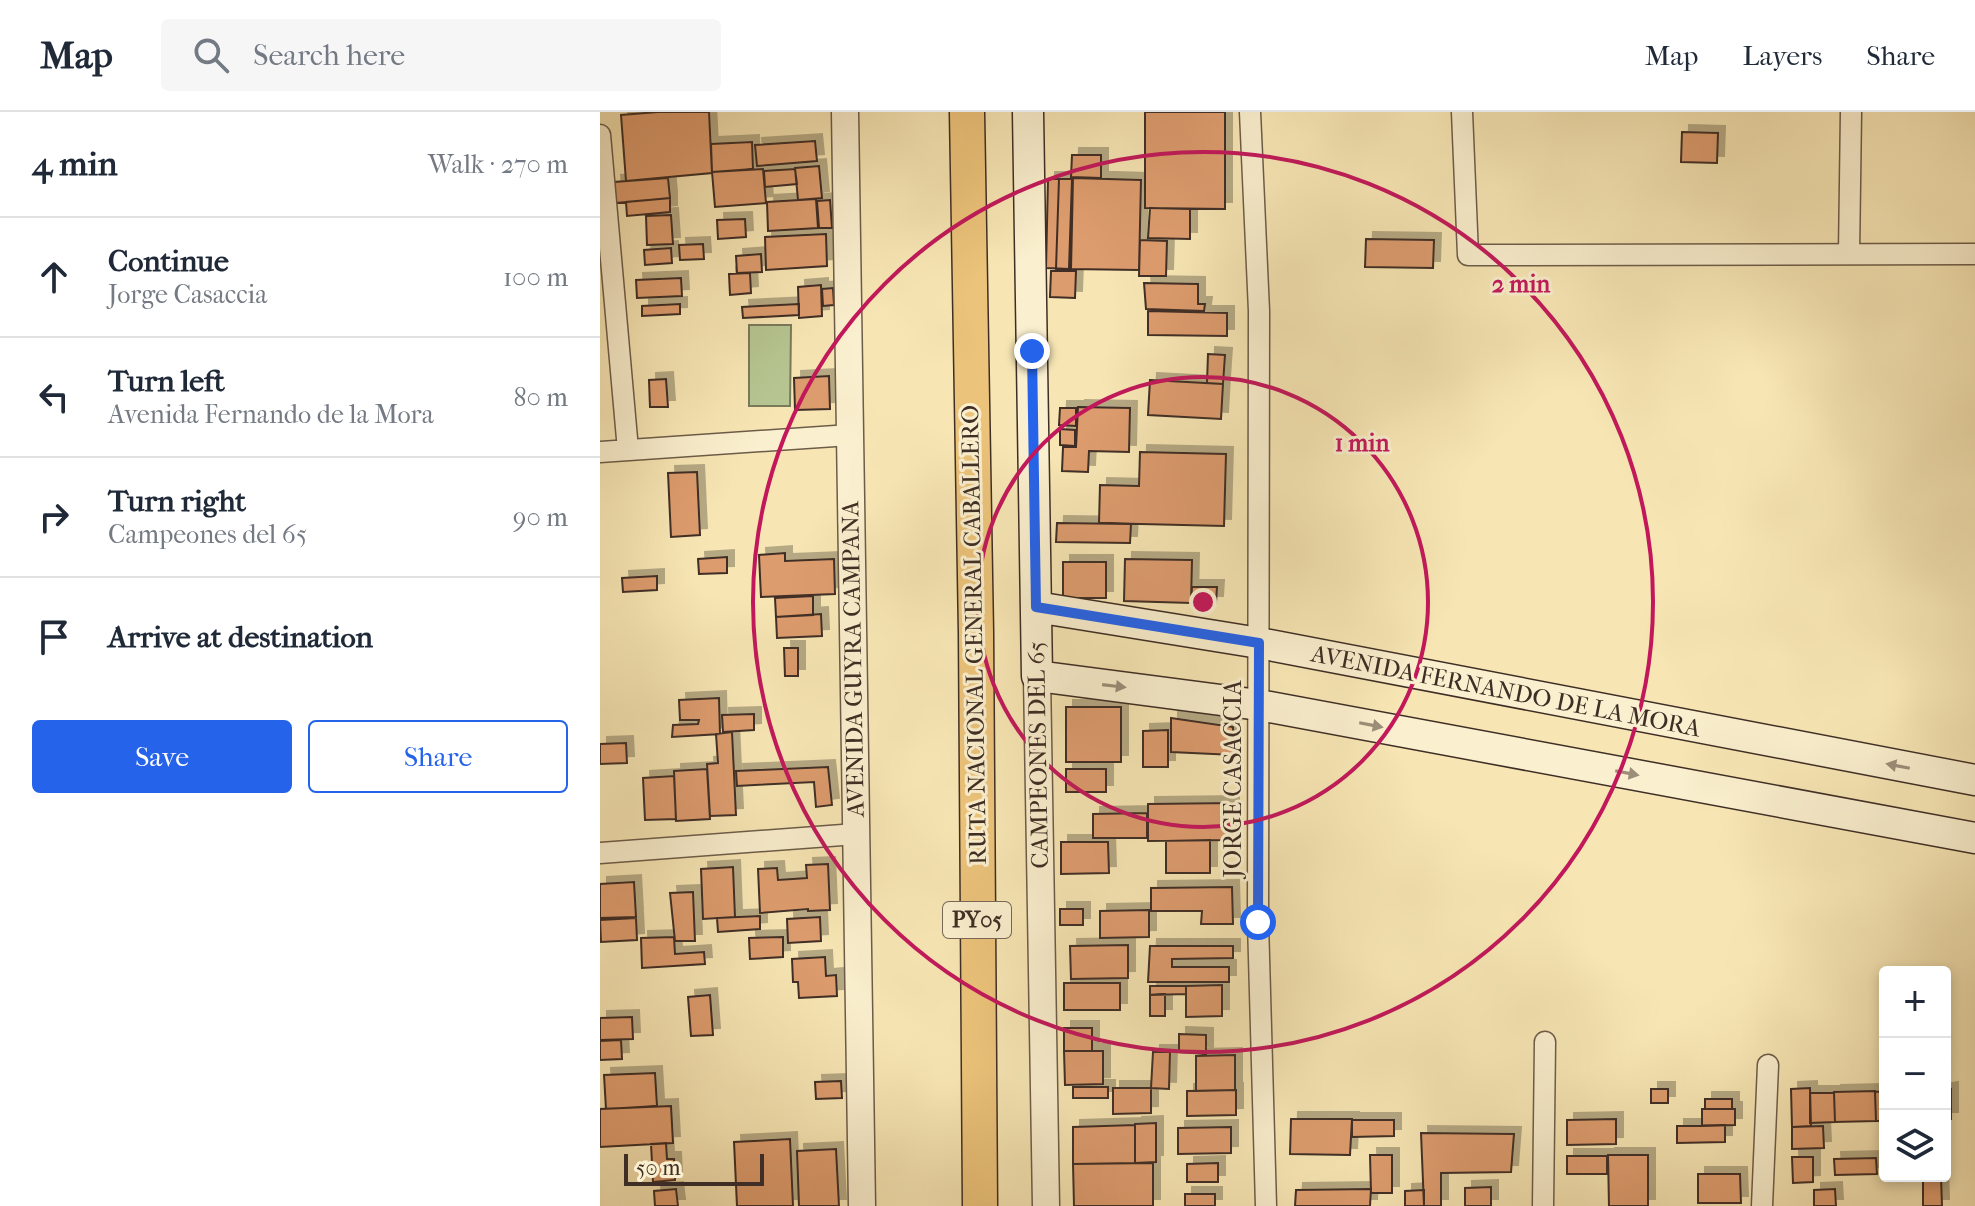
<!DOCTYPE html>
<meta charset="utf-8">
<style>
body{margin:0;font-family:"IM FELL French Canon",serif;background:#f6f6f7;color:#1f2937}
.controls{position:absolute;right:24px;bottom:24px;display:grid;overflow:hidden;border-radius:8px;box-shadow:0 4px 12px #0003}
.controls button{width:72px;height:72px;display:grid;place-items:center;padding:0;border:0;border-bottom:2px solid #e0e1e3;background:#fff;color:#1f2937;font:40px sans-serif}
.scale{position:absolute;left:24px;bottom:20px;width:140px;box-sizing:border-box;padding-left:8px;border:4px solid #3f2e25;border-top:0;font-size:22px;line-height:28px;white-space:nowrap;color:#3f2e25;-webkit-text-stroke:6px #faefce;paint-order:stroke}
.stop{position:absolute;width:24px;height:24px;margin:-18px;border:6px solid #2563eb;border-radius:50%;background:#fff}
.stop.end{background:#2563eb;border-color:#fff;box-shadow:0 2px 8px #0008}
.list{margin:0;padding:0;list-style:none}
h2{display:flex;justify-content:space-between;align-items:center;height:104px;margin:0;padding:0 32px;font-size:34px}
h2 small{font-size:26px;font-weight:400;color:#747a83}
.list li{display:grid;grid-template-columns:52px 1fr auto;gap:24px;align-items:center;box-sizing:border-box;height:120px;padding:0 32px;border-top:2px solid #e0e1e3}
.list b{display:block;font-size:30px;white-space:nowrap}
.list p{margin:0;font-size:26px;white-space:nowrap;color:#747a83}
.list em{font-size:26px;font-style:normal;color:#747a83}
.actions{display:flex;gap:16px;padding:24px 32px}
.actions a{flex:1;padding:18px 0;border:2px solid #2563eb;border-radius:8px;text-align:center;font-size:28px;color:#2563eb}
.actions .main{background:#2563eb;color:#fff}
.icon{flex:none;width:44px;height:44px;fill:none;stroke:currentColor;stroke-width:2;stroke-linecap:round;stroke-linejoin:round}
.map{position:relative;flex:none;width:1375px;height:1094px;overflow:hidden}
header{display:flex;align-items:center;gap:48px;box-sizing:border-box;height:112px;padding:0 40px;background:#fff;border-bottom:2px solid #e0e1e3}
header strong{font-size:38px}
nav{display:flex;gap:44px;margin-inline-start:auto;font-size:28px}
.search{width:560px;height:72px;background:#f6f6f7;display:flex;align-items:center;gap:20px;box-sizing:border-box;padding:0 28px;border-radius:8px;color:#747a83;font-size:30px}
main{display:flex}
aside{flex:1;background:#fff}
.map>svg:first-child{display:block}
.green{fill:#b6c692;stroke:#7a7a5c;stroke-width:2}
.building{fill:#dd9c6e;stroke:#3f2e25;stroke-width:2;filter:url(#shadow)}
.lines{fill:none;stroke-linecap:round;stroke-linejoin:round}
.minor-casing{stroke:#6d5c49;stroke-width:23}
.tertiary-casing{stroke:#6d5c49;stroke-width:29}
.secondary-casing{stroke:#3f2e25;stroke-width:33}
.trunk-casing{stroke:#3f2e25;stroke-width:37}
.minor{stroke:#faefce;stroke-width:20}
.tertiary{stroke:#faefce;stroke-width:26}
.secondary{stroke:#faefce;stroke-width:30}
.trunk{stroke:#ecc37a;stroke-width:34}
.oneway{fill:#9c8e7a}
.route{stroke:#2563eb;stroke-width:10}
.ring{fill:none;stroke:#c2185b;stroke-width:4}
.labels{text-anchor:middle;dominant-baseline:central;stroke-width:6;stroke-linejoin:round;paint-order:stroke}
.shield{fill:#faefce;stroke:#776858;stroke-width:2}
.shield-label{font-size:22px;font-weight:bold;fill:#3f2e25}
.street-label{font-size:24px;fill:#3f2e25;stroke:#faefce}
.centre{fill:#c2185b;stroke:#faefce;stroke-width:4}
.ring-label{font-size:24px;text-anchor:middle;font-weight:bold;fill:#c2185b;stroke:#faefce;stroke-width:6;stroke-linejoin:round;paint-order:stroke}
</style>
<header>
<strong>Map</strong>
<div class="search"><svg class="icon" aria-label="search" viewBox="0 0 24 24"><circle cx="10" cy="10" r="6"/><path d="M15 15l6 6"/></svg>Search here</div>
<nav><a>Map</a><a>Layers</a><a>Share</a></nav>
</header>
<main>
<aside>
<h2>4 min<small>Walk · 270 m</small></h2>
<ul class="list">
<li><svg class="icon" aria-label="ahead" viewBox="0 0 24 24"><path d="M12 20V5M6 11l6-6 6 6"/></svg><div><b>Continue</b><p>Jorge Casaccia</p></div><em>100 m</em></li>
<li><svg class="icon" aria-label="left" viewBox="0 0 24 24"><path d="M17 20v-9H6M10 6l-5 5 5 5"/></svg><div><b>Turn left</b><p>Avenida Fernando de la Mora</p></div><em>80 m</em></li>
<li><svg class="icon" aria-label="right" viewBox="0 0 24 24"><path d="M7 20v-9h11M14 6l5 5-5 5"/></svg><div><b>Turn right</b><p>Campeones del 65</p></div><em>90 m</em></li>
<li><svg class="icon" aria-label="arrive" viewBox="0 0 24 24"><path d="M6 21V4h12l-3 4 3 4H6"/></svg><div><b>Arrive at destination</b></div></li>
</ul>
<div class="actions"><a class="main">Save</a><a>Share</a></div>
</aside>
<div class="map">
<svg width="1375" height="1094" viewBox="0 0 1375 1094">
<defs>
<filter id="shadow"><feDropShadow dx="7" dy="-7" stdDeviation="0" flood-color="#0004"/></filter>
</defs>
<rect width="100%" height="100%" fill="#f7e6b4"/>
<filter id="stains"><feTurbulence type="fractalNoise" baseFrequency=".0025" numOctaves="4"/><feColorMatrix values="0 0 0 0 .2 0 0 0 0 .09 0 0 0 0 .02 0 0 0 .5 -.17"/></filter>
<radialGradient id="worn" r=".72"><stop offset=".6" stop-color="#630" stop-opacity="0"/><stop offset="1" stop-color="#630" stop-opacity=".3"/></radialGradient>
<path class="green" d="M149 213H191L190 294H149Z"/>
<path class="building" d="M58 0H109L112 61 26 69 21 3Z
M545 0H625V97L545 96Z
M1082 20 1118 21 1117 51 1081 50Z
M215 29 217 49 157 54 155 33Z
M152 30 153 57 112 60 111 32Z
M472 43H501V66L471 65Z
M219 54 222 86 198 88 195 56Z
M163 57 166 91 115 95 112 60Z
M195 57 197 72 165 75 164 59Z
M68 66 70 86 16 91 14 70Z
M473 66 541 68 539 158 471 157Z
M448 67H472L469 157 446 156Z
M459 67H472L470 157H456Z
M70 86V100L27 104 26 90Z
M216 87 218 116 168 119 167 90Z
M230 88 232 116H219L217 89Z
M550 96 590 97V127L548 126Z
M71 103 73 132 47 133 46 104Z
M145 107 146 125 118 127 117 108Z
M226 122 227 154 166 158 165 125Z
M766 127 834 128 833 156 765 155Z
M540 128 567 129 566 164H539Z
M103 132 104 147 80 148 79 133Z
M71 136 72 151 45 153 44 138Z
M161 142 162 160 137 161 136 144Z
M451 159H476L475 186 450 185Z
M150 161 151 181 130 183 129 162Z
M81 166 82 184 37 186 36 168Z
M544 171 598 172V192H605L604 199 546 197Z
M221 173 222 204 199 206 198 175Z
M233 176 234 193 223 194 222 177Z
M80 192V202L42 204V194Z
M199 192V203L143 206 142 195Z
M548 199 627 201V224L548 223Z
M608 242 625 243 623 272 607 271Z
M229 264 230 297 195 298 194 266Z
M66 267 68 295H50L49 268Z
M550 268 623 272 621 307 548 303Z
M478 295 530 296 529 340 489 339 488 360 462 359 463 335H476Z
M460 296H476V314L459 313Z
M460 317 475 318V334L460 333Z
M540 340 626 342 624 414 499 411 500 373 539 374Z
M97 360 100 423 71 425 68 361Z
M457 411 531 412 530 431 456 430Z
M185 441V449L234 447 235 482 161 485 159 443Z
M127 445V461L99 462 98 447Z
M525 447 592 448 591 491 524 489Z
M463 450H506V486H463Z
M57 464V478L23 480 22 466Z
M592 475H617L616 491H591Z
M213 484V503L176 505 175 486Z
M221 502 222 524 177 526 176 505Z
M184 536H198V564H185Z
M119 586 120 622 72 625 73 613 98 612 99 608H80L79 588Z
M466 595H521V650H466Z
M154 602V618L123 620 122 603Z
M571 606 633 615 634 643 571 640Z
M568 618V655H543V619Z
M132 620 136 703 110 704 107 652 118 651 116 622Z
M26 631 27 651 0 652V632Z
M228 655 232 693 216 695 214 670 137 674 136 659Z
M107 657 110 707 76 709 74 659Z
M466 657H506V680H466Z
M74 664 76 707 45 708 43 666Z
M632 691V728L548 729V692Z
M547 701V726H493V702Z
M610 728V761H566V729Z
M461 730H508L509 761 461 762Z
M228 752 230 798 208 799V797L160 801 158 757 177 756 178 768 207 766 206 753Z
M133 755 135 805 103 807 101 757Z
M34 770 36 805 0 806V772Z
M632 775 633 812H601L602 799H551V776Z
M93 780 95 829H75L70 781Z
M460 797H483V813H460Z
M549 798V825L500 826V799Z
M160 804V817L118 820 117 806Z
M220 805 221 829 188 831 187 807Z
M36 806 37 828 1 830 0 808Z
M74 825 75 842 104 840 105 852 42 856 41 826Z
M183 825V845L150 847 149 826Z
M528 833V866L471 867 470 834Z
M550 834H633V846L572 847V855H629V870H548Z
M225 845 226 864 236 863 237 884 199 886 198 870H193L192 847Z
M464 871H520V898H464Z
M622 873V904L586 905V874Z
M550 874H586V882L550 883Z
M565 882V904H550V883Z
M110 883 113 923 91 924 88 885Z
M32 905 33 927 0 928V906Z
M464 916H492V939H464Z
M579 922 606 923V942L579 940Z
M21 928 22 947 0 948V929Z
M464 939H503V972L465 973Z
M553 940H570L569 977 551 976Z
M635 943V978L596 979V944Z
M55 961 57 994 6 997 4 963Z
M241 969 242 986 216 987 215 970Z
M473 975H508V986H473Z
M513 976H551V1001L513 1002Z
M1210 976 1211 1014 1192 1015 1191 977Z
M1051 977H1068V991H1051Z
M1351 977V1007H1345V978Z
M636 978V1003L587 1004V979Z
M1275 979 1276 1009 1235 1010 1234 980Z
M1285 979V1009H1276L1275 980Z
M1210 981H1234L1235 1010 1210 1011Z
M1105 987H1132V997H1105Z
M71 994 73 1031 0 1035V997Z
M1102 997H1135V1013L1102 1014Z
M691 1007H752L750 1043 690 1042Z
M1016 1007V1032L967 1033V1008Z
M752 1008H794V1024L752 1025Z
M556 1011V1050L535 1051V1012Z
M535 1013V1051L473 1052V1015Z
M1125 1013V1030L1077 1031V1014Z
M1223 1014 1224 1036 1192 1037V1015Z
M631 1015V1041L578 1042V1016Z
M821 1021 914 1022 911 1060 841 1061V1094H824Z
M190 1027 193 1094H137L134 1030Z
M66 1031 67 1047H74L75 1068 53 1070 51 1032Z
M236 1037 239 1094H199L197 1039Z
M770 1043H792V1081H771Z
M1008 1043H1048V1094H1009Z
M967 1044H1007V1062H967Z
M1192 1045H1213V1070L1193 1071Z
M1276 1046 1277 1062 1235 1063 1234 1047Z
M553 1051V1094H474L473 1052Z
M618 1051V1070H587V1052Z
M1098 1062H1140L1141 1091H1098Z
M1323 1064H1341L1342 1094H1323Z
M891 1075V1094H865V1076Z
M76 1077 78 1094H55L54 1079Z
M771 1077 770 1094H695L696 1078Z
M1235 1077 1236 1094H1214V1078Z
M824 1078V1094H805V1079Z
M585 1082H615V1094H585Z"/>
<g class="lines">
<defs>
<path id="minor" d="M650 0 659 199 658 810 666 1094
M862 0 868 143 1375 142
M0 23 28 338
M1249 142 1251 0
M0 340 250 323
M0 741 256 722
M943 1094 945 930
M1162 1094 1168 953"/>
<path id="tertiary" d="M245 0 262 1094
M437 564 446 1094"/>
<path id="secondary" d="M428 0 437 564 659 593 1375 726
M436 495 659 531 1375 668"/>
<path id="trunk" d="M367 0 376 521 380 1094"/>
</defs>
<use href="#minor" class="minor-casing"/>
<use href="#tertiary" class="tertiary-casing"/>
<use href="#secondary" class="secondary-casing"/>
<use href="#trunk" class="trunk-casing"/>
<use href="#minor" class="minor"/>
<use href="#tertiary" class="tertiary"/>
<use href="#secondary" class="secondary"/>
<use href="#trunk" class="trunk"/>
</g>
<defs><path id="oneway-solid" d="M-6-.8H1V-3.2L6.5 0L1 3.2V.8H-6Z" transform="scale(2)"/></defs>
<g class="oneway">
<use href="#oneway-solid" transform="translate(514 574) rotate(7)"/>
<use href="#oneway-solid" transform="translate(771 613) rotate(11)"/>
<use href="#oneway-solid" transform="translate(1298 654) rotate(-169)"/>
<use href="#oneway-solid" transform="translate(1027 661) rotate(11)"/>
</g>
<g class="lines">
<path class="route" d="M432 239 436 495 659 531 658 810"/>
</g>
<g class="ring">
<circle cx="603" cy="490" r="225"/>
<circle cx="603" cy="490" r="450"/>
</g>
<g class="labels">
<rect class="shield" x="343" y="790" width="68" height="36" rx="6"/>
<g class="shield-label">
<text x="377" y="808">PY05</text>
</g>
<g class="street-label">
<text transform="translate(374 523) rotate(-91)">RUTA NACIONAL GENERAL CABALLERO</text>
<text transform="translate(253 547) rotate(-91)">AVENIDA GUYRA CAMPANA</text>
<text transform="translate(906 579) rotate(11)">AVENIDA FERNANDO DE LA MORA</text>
<text transform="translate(438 643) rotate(-91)">CAMPEONES DEL 65</text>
<text transform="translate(633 667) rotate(-90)">JORGE CASACCIA</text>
</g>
</g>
<circle cx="603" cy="490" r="12" class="centre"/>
<g class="ring-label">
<text x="921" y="180">2 min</text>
<text x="762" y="339">1 min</text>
</g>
<rect width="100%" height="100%" filter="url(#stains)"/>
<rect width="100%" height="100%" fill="url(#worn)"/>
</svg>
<div class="controls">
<button>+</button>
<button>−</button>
<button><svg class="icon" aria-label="layers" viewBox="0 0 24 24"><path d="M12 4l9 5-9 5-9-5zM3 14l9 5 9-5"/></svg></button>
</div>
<div class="scale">50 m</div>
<div class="stop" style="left:658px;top:810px"></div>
<div class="stop end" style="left:432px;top:239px"></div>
</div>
</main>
